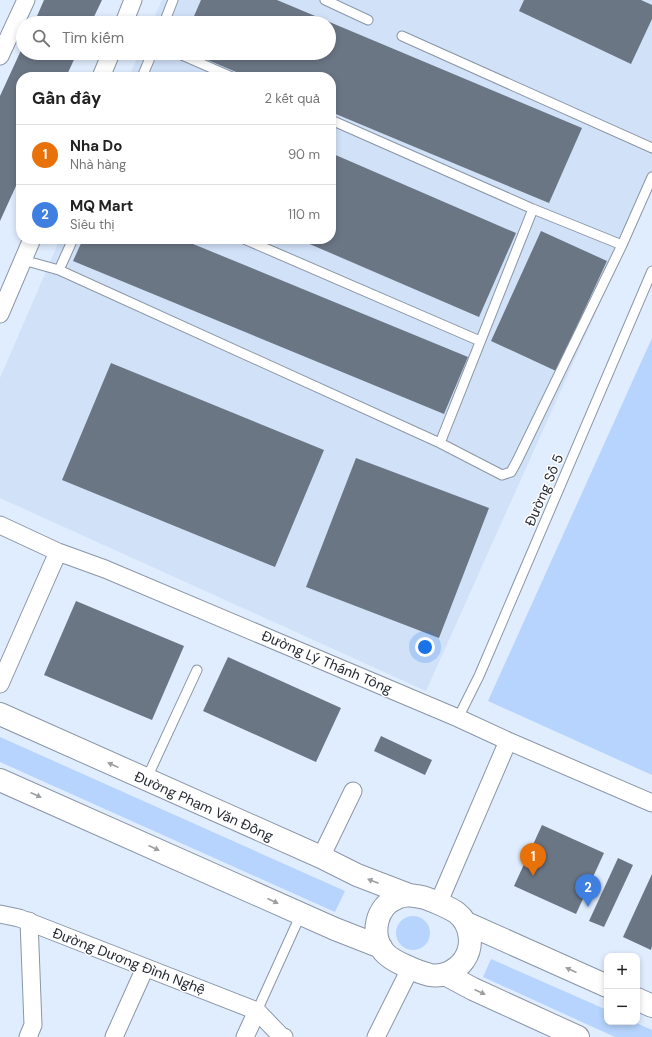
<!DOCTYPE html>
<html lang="vi">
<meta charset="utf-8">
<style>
body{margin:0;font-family:"DM Sans",sans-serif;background:#f2f2f2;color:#222}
.controls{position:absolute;right:12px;bottom:12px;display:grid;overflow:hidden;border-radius:8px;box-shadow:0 2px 6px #0003}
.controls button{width:36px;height:36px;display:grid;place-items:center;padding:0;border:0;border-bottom:1px solid #e0e0e0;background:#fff;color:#222;font:20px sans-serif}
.you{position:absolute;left:425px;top:647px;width:14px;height:14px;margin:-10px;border:3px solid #fff;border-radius:50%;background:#1a73e8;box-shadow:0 0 0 6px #1a73e833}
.badge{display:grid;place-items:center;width:26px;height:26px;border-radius:50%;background:#111827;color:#fff;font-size:13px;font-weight:700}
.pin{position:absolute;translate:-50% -33px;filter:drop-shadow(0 1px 2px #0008)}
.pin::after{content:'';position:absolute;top:21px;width:14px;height:12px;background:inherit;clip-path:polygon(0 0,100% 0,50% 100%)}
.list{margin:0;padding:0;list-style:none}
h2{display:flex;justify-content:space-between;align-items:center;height:52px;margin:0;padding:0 16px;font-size:17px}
h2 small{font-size:13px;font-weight:400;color:#767676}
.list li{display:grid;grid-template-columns:26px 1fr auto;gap:12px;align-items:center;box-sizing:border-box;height:60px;padding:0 16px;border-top:1px solid #e0e0e0}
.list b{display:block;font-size:15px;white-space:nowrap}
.list p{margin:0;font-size:13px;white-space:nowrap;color:#767676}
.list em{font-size:13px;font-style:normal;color:#767676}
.icon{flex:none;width:22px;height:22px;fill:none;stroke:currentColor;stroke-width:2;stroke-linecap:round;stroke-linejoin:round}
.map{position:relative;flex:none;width:652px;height:1037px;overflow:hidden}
.search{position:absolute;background:#fff;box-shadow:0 2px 6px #0003;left:16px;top:16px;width:320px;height:44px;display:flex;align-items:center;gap:10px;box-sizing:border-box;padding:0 14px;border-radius:22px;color:#767676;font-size:15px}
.panel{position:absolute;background:#fff;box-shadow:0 2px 6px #0003;left:16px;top:72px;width:320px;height:172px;border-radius:16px}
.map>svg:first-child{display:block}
.built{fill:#d0e1f8}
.green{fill:#b6d4fd}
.building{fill:#6b7685}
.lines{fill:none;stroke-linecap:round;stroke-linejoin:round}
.service-casing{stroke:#8a96a6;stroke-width:11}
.minor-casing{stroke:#8a96a6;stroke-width:19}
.secondary-casing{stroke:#8a96a6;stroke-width:24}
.service{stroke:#fff;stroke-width:9}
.minor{stroke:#fff;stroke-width:17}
.secondary{stroke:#fff;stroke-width:22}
.oneway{fill:#9c9fa2}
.labels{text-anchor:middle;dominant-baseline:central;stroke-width:3;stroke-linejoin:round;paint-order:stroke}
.street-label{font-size:14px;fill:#242930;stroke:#fff}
</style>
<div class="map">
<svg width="652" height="1037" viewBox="0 0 652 1037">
<rect width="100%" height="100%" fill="#e0edff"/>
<path class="built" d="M162 0H652V187L426 691 0 498V378L60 239H331V77H129L139 53H329V23H152Z"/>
<path class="green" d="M652 338V775L488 701Z
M0 737 345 891 335 912 0 762Z
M396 933a17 17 0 1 1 34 0a17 17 0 1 1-34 0Z
M491 959 607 1010V1022H634L652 1030V1037H615L483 977Z"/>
<path class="building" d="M44 0H102L91 23H34Z
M201 0H277L582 128 549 203 331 112V77H248L191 53H329V23H191Z
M524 0H641L652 5V19L631 64 519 11Z
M23 46V53H77L66 77H21V175L0 221V96Z
M331 153 516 233 479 317 298 239H331Z
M541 231 607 261 556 371 491 341Z
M83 239H181L468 357 444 414 73 261Z
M111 363 324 450 275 567 62 480Z
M356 458 489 508 439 638 306 587Z
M76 601 184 646 152 720 44 675Z
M228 657 341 708 316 762 203 711Z
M381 736 432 760 425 775 374 751Z
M542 825 604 853 576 914 514 886Z
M618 858 633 865 604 927 589 921Z
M652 874V946L651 950 623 937Z"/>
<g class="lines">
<defs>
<path id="service" d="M325 0 368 20
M164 23 173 0
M402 36 652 148
M177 53 232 77
M142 77 152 53
M331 120 533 209 622 245
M244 239 480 341
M23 260 59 270 440 443 502 475 511 472 517 461 622 245 652 177
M59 270 73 239
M440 443 533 209
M458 718 479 676 652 271
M146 780 197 670
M257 1011 301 914"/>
<path id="minor" d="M124 23 133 0
M0 56 26 0
M101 77 111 53
M0 314 32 239
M0 525 58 552 105 569 458 718 508 741 652 803
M0 684 58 552
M321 857 353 791
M438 904 508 741
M0 914 19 918 257 1011 281 1036 284 1037
M28 1037 33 1025 29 921
M114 1037 145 968
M245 1037 257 1011
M376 1037 411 967"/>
<path id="secondary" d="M0 714 321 857 357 875 409 895
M0 780 335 929 381 947
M409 895C413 896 417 896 421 897 428 898 452 909 457 913 471 924 474 946 464 960 460 966 454 970 448 973 443 975 435 976 430 975 418 972 391 961 384 952 370 935 376 906 397 898 401 896 405 896 409 895Z
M466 923 607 986
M445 974 473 989 578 1037
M637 999 652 1006"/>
</defs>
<use href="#service" class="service-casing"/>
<use href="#minor" class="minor-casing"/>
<use href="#secondary" class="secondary-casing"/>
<use href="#service" class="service"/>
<use href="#minor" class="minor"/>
<use href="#secondary" class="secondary"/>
</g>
<defs><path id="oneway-solid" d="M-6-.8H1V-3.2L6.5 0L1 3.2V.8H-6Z"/></defs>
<g class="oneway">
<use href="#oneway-solid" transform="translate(113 765) rotate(-156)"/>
<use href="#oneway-solid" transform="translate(36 795) rotate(24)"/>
<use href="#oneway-solid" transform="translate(154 848) rotate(24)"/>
<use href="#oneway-solid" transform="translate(373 881) rotate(-159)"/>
<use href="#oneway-solid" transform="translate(273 901) rotate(24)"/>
<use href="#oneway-solid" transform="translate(571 970) rotate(-156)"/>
<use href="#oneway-solid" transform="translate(480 992) rotate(25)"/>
</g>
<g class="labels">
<g class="street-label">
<text transform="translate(544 490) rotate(-67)">Đường Số 5</text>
<text transform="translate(327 662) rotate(23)">Đường Lý Thánh Tông</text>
<text transform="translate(204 806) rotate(24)">Đường Phạm Văn Đồng</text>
<text transform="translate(129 961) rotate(21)">Đường Dương Đình Nghệ</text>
</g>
</g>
</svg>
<div class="controls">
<button>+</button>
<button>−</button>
</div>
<div class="you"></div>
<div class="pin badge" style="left:533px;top:876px;background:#e8710a">1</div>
<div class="pin badge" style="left:588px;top:907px;background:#3f7fe0">2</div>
<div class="search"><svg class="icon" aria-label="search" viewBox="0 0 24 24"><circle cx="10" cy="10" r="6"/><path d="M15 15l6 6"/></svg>Tìm kiếm</div>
<section class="panel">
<h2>Gần đây<small>2 kết quả</small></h2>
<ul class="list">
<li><span class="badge" style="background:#e8710a">1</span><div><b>Nha Do</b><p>Nhà hàng</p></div><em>90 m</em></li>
<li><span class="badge" style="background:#3f7fe0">2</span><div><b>MQ Mart</b><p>Siêu thị</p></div><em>110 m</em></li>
</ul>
</section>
</div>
